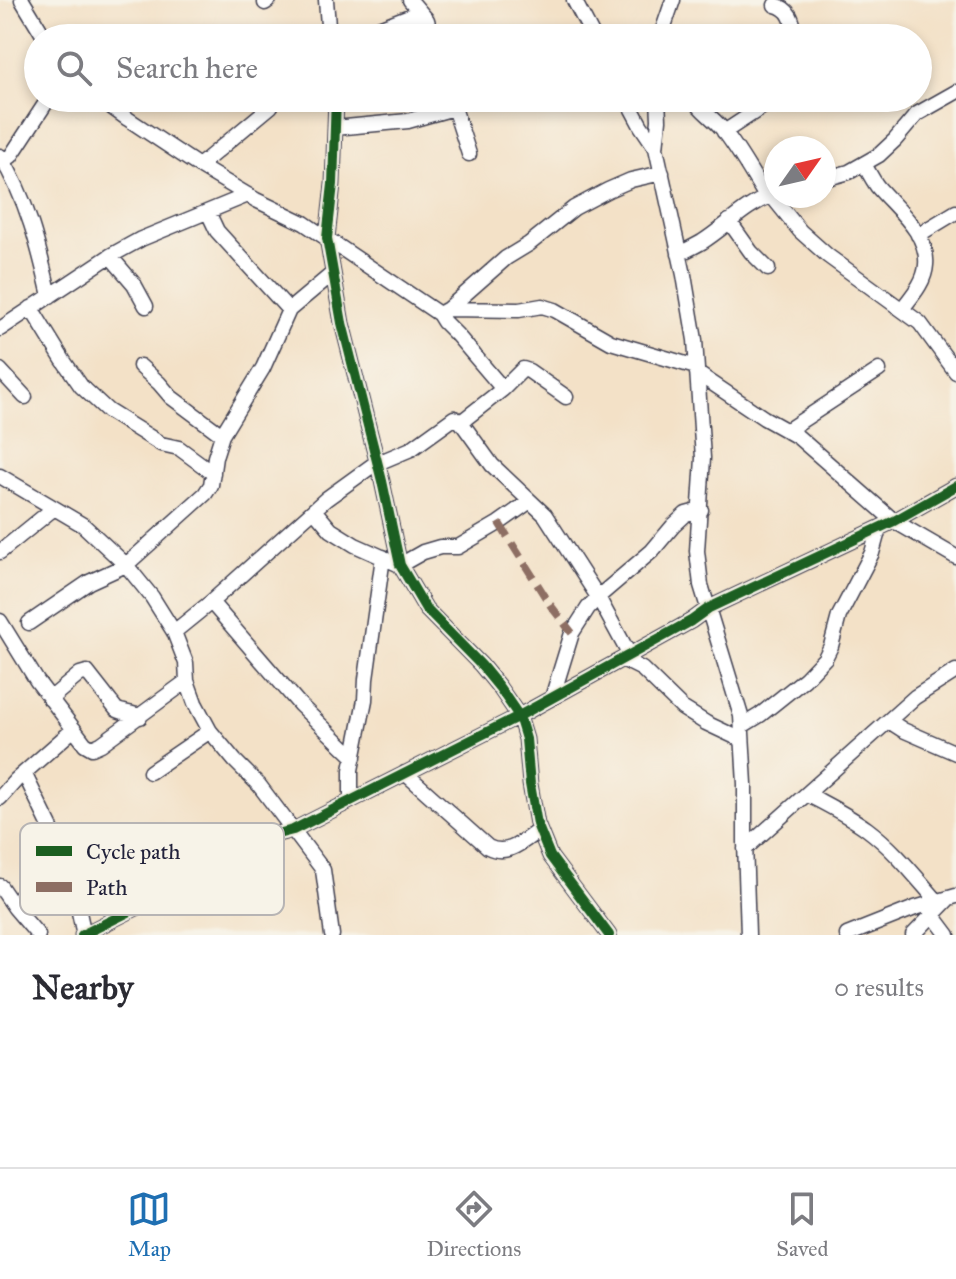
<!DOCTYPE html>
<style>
body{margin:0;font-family:"IM FELL Great Primer",serif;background:#f2f2f3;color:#2b2b33}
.compass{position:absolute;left:764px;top:136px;width:72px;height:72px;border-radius:50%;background:#fff;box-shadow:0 4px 12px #0003;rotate:56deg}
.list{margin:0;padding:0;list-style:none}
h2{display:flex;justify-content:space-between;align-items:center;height:104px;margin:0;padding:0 32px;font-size:34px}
h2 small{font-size:26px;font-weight:400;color:#7c7c81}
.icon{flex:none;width:44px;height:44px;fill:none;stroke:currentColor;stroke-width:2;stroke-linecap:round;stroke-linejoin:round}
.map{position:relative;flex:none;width:956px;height:935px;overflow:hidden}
.search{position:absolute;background:#fff;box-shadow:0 4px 12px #0003;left:24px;right:24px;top:24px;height:88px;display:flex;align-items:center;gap:20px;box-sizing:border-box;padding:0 28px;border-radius:44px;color:#7c7c81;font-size:30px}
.sheet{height:232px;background:#fff}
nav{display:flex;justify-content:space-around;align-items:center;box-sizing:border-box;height:112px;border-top:2px solid #e1e1e2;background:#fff;font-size:22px;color:#7c7c81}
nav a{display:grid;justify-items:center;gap:4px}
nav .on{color:#1f6fb2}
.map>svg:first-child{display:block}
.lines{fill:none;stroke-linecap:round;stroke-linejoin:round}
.minor-casing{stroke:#413f50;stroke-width:17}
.minor{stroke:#fff;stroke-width:14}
.quiet{stroke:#8d6e63;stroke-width:8;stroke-dasharray:16 8;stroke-linecap:butt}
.cycleway-casing{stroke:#f7f3e8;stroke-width:15}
.cycleway{stroke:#1b5e20;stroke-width:10}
.key{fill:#f7f3e8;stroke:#b7b4b4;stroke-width:2}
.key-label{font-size:22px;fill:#22223b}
</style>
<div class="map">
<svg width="956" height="935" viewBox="0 0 956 935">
<rect width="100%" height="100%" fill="#f7f3e8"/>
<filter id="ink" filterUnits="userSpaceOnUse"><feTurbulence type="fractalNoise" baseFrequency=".0125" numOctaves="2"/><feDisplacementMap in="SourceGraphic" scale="16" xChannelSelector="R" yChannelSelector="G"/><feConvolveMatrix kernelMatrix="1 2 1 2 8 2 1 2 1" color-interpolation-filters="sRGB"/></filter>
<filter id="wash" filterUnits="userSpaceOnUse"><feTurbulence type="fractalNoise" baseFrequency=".006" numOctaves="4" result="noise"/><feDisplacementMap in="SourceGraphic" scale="32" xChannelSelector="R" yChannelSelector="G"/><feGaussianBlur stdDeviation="1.8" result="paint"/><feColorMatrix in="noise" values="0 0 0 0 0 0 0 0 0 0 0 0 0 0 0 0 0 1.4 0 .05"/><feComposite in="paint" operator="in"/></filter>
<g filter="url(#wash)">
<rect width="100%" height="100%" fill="#f3e1c7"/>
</g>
<g filter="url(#ink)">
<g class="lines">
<defs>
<path id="minor" d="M22 0 45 38
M326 0 329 38
M410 0 427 20 432 38
M574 0 594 38
M265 3 269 0
M775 5C792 9 793 23 796 38
M353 38 420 12
M660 38 673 0
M99 98 128 119 199 166 256 200 304 223 439 314
M336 98 333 184 327 238 342 323 382 481 400 565 426 609 481 665 499 687 519 716 526 739 530 784 537 824 550 856 609 935
M451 98 469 154
M626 98 641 126 656 148
M658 98 659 120 656 148 684 275 695 340 703 458 697 551 701 585 741 716 745 784V842L748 935
M693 98C701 111 715 119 724 131 740 152 753 175 766 197
M335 128 408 121 454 108
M724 132 776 98
M0 156C27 198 39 248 50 296
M3 161 11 156 49 98
M864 164C868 171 872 179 877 186 895 208 929 233 926 265 925 282 912 296 902 309
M199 166 271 106
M824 179 849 172 879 155 895 140 917 114 956 92
M771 195 800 231 828 256 920 323 956 372
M208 212 217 231 289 310
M729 221 751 252 768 269
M918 235 956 212
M679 254C687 250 695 246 702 242 726 227 746 204 773 195
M110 256 134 284 146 306
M31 308 63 360 81 386 108 411 161 444 179 448 213 473
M448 309 519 310 542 306 555 310 611 342 696 367
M0 329 110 256 141 239 248 195
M140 366 159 383 171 397 222 435
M0 370 25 397
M697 373 764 418 798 437 894 521 956 557
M503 389 523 369 529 371 566 397
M786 431 879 370
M0 476 83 525 126 565 152 597 174 632 186 663 187 681 195 703 210 731 235 761 259 785 323 870 332 935
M314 510 331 530 355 545 400 565 423 552 440 547H458L499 523 530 501
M0 552 53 509
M211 602 300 705 354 757
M0 621 37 681 85 744 92 748 101 744 187 681
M29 623 89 582 126 565 205 494 211 485 215 457 222 435 263 368 289 310 332 274
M174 632 211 602 326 499 373 465 411 449 454 418 461 422
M629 654 598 597 545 515 492 465 461 422 503 389 457 335 444 322 439 314 448 309 506 258 529 244 574 208 608 190 631 180 662 173
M622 659 642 669 682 708 706 723 742 740
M552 698 572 633 588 608 598 597 652 551 673 526 686 514 701 510
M50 699 80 674 87 672 116 709C123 714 131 711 140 717
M889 721 903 730 956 753
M742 726 760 715 805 679 825 658 831 646 839 616 872 553 879 528
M150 772 210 731
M24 773 59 845 71 876 84 935
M405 773 488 847C508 857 523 841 539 830
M807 794C827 805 848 815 867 829 894 849 915 876 937 901
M0 798 16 780 74 729
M351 801V770L365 700 366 679 383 557
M745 849 915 697 956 671
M0 886 15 908 38 935
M933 915 948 935
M82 935 195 879 210 863 239 844 293 830 519 716 691 621 709 608 894 521 956 486
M847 935 915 908 956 896
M913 935 948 899"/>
</defs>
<use href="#minor" class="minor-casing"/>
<use href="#minor" class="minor"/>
<path class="quiet" d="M499 523 551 606 572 633"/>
<defs>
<path id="cycleway" d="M336 98 333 184 327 238 342 323 382 481 400 565 426 609 481 665 499 687 519 716 526 739 530 784 537 824 550 856 609 935
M82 935 195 879 210 863 239 844 293 830 519 716 691 621 709 608 894 521 956 486"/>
</defs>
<use href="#cycleway" class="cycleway-casing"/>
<use href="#cycleway" class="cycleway"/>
</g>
</g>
<rect x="20" y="823" width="264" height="92" rx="12" class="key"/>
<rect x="36" y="846" width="36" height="10" fill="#1b5e20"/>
<rect x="36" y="882" width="36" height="10" fill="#8d6e63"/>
<g class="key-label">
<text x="86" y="859">Cycle path</text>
<text x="86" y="895">Path</text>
</g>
</svg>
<svg class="compass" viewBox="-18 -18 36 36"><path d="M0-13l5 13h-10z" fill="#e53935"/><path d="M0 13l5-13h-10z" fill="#7c7c81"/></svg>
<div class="search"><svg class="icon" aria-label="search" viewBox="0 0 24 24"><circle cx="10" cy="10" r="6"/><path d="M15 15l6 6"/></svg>Search here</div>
</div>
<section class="sheet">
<h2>Nearby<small>0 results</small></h2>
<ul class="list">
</ul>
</section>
<nav>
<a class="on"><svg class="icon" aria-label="map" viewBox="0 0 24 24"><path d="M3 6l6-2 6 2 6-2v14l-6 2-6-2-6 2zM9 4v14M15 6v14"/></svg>Map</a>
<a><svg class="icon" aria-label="directions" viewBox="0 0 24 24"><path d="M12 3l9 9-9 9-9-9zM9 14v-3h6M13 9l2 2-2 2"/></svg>Directions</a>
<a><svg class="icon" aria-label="saved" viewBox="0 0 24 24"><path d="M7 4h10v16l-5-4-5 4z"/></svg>Saved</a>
</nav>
